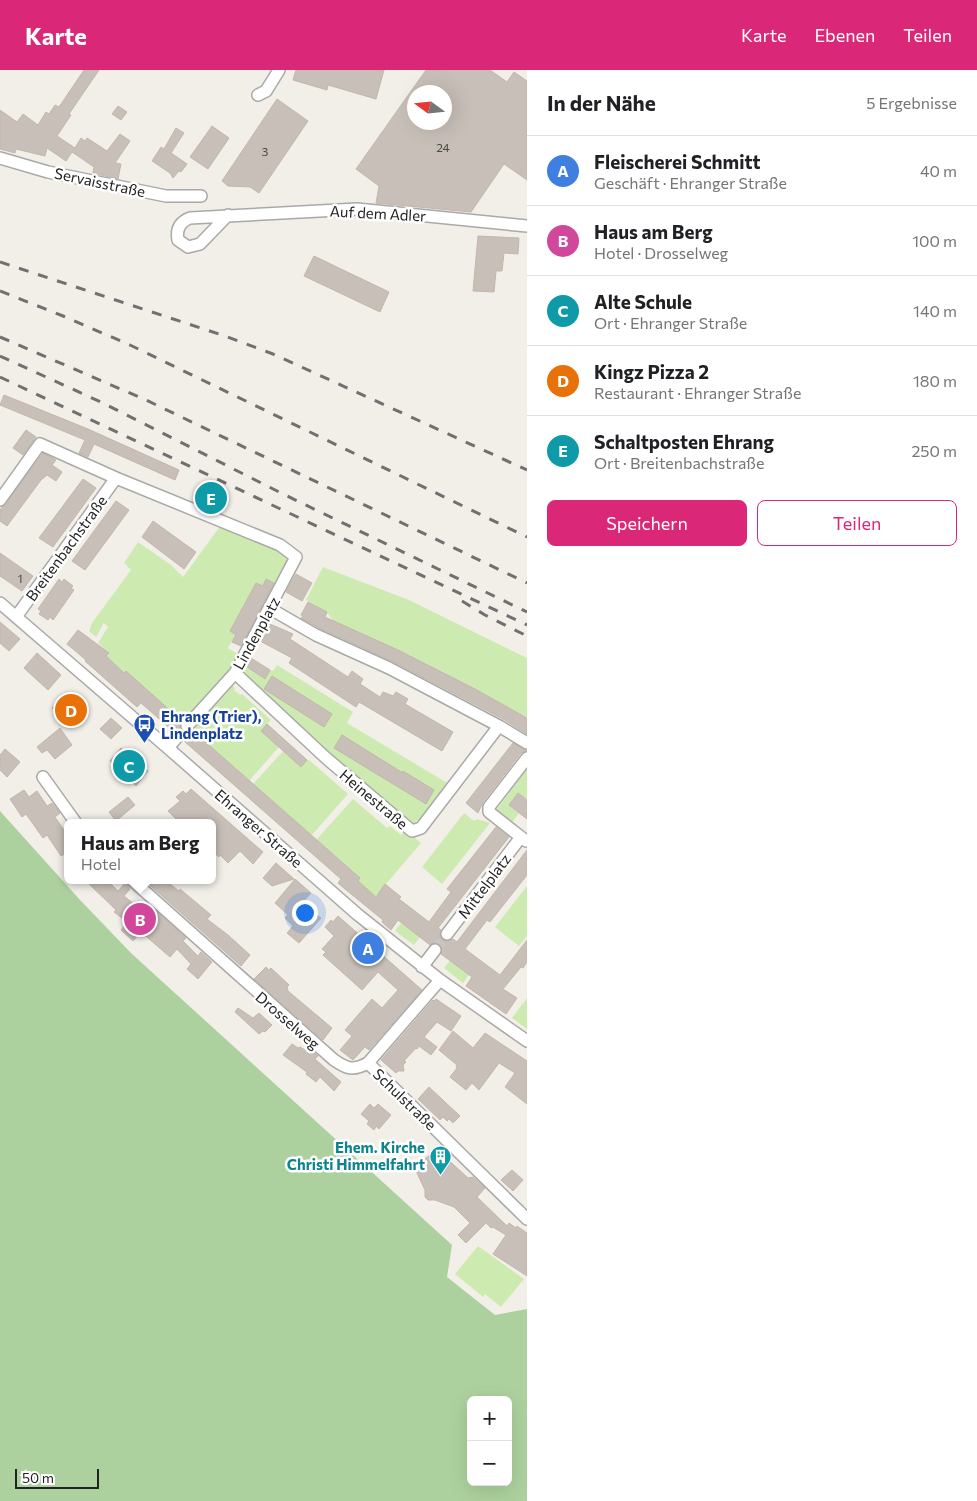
<!DOCTYPE html>
<html lang="de">
<meta charset="utf-8">
<style>
body{margin:0;font-family:Commissioner,sans-serif;background:#f2f2f2;color:#202124}
.controls{position:absolute;right:15px;bottom:15px;display:grid;overflow:hidden;border-radius:8px;box-shadow:0 5px 20px #0002}
.controls button{width:45px;height:45px;display:grid;place-items:center;padding:0;border:0;border-bottom:1px solid #e0e0e0;background:#fff;color:#202124;font:25px sans-serif}
.compass{position:absolute;left:407px;top:15px;width:45px;height:45px;border-radius:50%;background:#fff;box-shadow:0 5px 20px #0002;rotate:285deg}
.scale{position:absolute;left:15px;bottom:12px;width:84px;box-sizing:border-box;padding-left:5px;border:2px solid #222;border-top:0;font-size:14px;line-height:18px;white-space:nowrap;color:#222;-webkit-text-stroke:4px #fff;paint-order:stroke}
.you{position:absolute;left:304px;top:842px;width:18px;height:18px;margin:-12px;border:4px solid #fff;border-radius:50%;background:#1a73e8;box-shadow:0 0 0 8px #1a73e833}
.badge{display:grid;place-items:center;width:32px;height:32px;border-radius:50%;background:#db2777;color:#fff;font-size:16px;font-weight:700}
.pin{position:absolute;translate:-50% -50%;border:2px solid #fff;box-shadow:0 1px 5px #0006}
.popup{position:absolute;left:64px;top:749px;width:152px;height:65px;box-sizing:border-box;display:grid;place-content:center;border-radius:8px;background:#fff;filter:drop-shadow(0 1px 4px #0005);font-size:16px;white-space:nowrap;color:#757577}
.popup b{font-size:19px;color:#202124}
.popup::after{content:'';position:absolute;left:50%;top:100%;margin-left:-10px;border:10px solid transparent;border-top-color:#fff}
.list{margin:0;padding:0;list-style:none}
h2{display:flex;justify-content:space-between;align-items:center;height:65px;margin:0;padding:0 20px;font-size:21px}
h2 small{font-size:16px;font-weight:400;color:#757577}
.list li{display:grid;grid-template-columns:32px 1fr auto;gap:15px;align-items:center;box-sizing:border-box;height:70px;padding:0 20px;border-top:1px solid #e0e0e0}
.list b{display:block;font-size:19px;white-space:nowrap}
.list p{margin:0;font-size:16px;white-space:nowrap;color:#757577}
.list em{font-size:16px;font-style:normal;color:#757577}
.actions{display:flex;gap:10px;padding:15px 20px}
.actions a{flex:1;padding:11px 0;border:1px solid #db2777;border-radius:8px;text-align:center;font-size:18px;color:#db2777}
.actions .main{background:#db2777;color:#fff}
.map{position:relative;flex:none;width:527px;height:1431px;overflow:hidden}
header{display:flex;align-items:center;gap:30px;box-sizing:border-box;height:70px;padding:0 25px;background:#db2777;color:#fff}
header strong{font-size:24px}
nav{display:flex;gap:28px;margin-inline-start:auto;font-size:18px}
main{display:flex}
aside{flex:1;background:#fff}
.map>svg:first-child{display:block}
.grass{fill:#cdebb0}
.forest{fill:#add19e;fill-rule:evenodd}
.building{fill:#c7bfb8;stroke:#c4b6ab;fill-rule:evenodd}
.lines{fill:none;stroke-linecap:round;stroke-linejoin:round}
.minor-tunnel{stroke:#c8c6c1;stroke-width:11;stroke-dasharray:11 5.5;stroke-linecap:butt}
.minor-casing{stroke:#a9a9a9;stroke-width:14}
.minor{stroke:#fff;stroke-width:11}
.rail{stroke:#707070;stroke-width:3;stroke-dasharray:10 10;stroke-linecap:butt}
.labels{text-anchor:middle;dominant-baseline:central;stroke-width:5;stroke-linejoin:round;paint-order:stroke}
.number-label{font-size:12px;fill:#4b4948}
.street-label{font-size:15px;fill:#222;stroke:#fff}
.transit-label{font-size:15px;font-weight:bold;fill:#164399;stroke:#fff;text-anchor:start}
.culture-label{font-size:15px;font-weight:bold;fill:#0d838f;stroke:#fff;text-anchor:end}
</style>
<header>
<strong>Karte</strong>
<nav><a>Karte</a><a>Ebenen</a><a>Teilen</a></nav>
</header>
<main>
<div class="map">
<svg width="527" height="1431" viewBox="0 0 527 1431">
<rect width="100%" height="100%" fill="#f2efe9"/>
<path class="grass" d="M221 455 283 481C292 491 281 505 277 515L267 509 263 516 256 513 230 561 236 565 228 578 240 585 228 604 184 653 126 601 124 603 106 587 109 583 98 573 108 557 104 553 96 567 89 561 92 553 131 500 124 493 138 472 171 495 183 507Z
M323 497 409 530 527 588V647L398 580 334 552 327 542 306 530Z
M277 595 353 642 347 653 449 714 421 751 418 750 410 755 328 684 243 607 245 596 264 609 270 600 273 601Z
M230 614 235 618 234 620 240 625 242 624 271 650 261 661 279 677 249 711 190 659Z
M283 681 301 696 307 690H309L348 724 311 766 253 714Z
M527 699V730L518 723 509 735 519 743 511 754 496 741 497 739Z
M353 729 387 758 390 756 401 765 406 760 421 773 375 827 358 811 360 808 316 770Z
M464 743 474 751 477 749 490 753 442 814 422 797Z
M527 816V866L519 876 495 857Z
M401 853 420 867 414 875 395 861Z
M450 890 469 905 463 913 444 898Z
M527 928V959L512 948Z
M478 1176 524 1209 501 1237 485 1224 483 1227 455 1204Z"/>
<path class="forest" d="M0 741 81 831 132 884 452 1175 447 1207 495 1245 527 1239V1431H0ZM471 1330H508V1412H471Z"/>
<path class="building" d="M84 0H99L69 44 71 45 57 66 75 78 81 68 85 71 87 68 107 81 120 64 130 71 115 93 121 94 118 109 93 103 94 97 72 82 66 91 47 78 45 86 16 79 15 83 0 79V40L17 52 23 44 38 55 46 42 49 44 55 35 59 37Z
M296 0H384L376 29 328 15 327 20 293 10Z
M426 0H490L507 12 514 2 527 11V110L504 94 471 142 376 133 379 116 356 99ZM414 22H444V52H414Z
M277 29 308 51 259 123 250 117 228 116 222 111Z
M118 36 127 42 121 50 112 44Z
M212 56 229 68 208 99 190 87Z
M176 58 184 63 171 83 187 94 181 102 179 101 173 108 170 103 152 91 161 77 164 79Z
M478 166 519 168 518 184 504 183 502 201H496L494 222 473 221Z
M314 186 389 222 380 242 304 206Z
M4 325 88 359 179 400 175 410 94 374 88 387 79 383 85 370 0 335Z
M26 360 36 367 23 385 13 378Z
M43 383 56 390 52 395 62 402 56 411 47 405 41 410 7 456 0 451V440Z
M83 409 96 418 53 477 39 468Z
M209 418 219 423 215 432 205 428Z
M116 431 129 440 85 500 72 491Z
M153 451 196 482 184 499 142 467Z
M0 483 33 506 22 521 0 506Z
M296 504 312 513 302 531 286 522Z
M59 509 62 512 64 509 73 516 71 518 74 520 53 550 50 547 48 550 39 544 41 541 38 539Z
M266 509 274 513 241 576 232 572 236 565 230 561 256 513 263 516Z
M308 532 327 542 325 547 398 580 475 619 527 648V664L503 649 392 591 319 558 301 548 303 546 301 545Z
M0 552 20 569 9 581 0 573Z
M270 554 293 564 290 569 348 607 352 601 363 609 360 614 380 627 383 622 393 626 396 622 408 629 405 634 453 662 442 681 359 632 356 637 289 593 292 588 260 571Z
M78 560 109 583 106 586 124 603 126 601 182 651 180 659 173 661 141 633 137 637 85 591 86 590 67 574Z
M37 583 61 605 48 620 24 598Z
M251 588 270 600 265 609 247 597Z
M272 606 332 644 324 657 264 619Z
M62 626 82 643 76 650 70 645 66 650 52 638Z
M111 648 122 658 111 669 100 659Z
M267 654 307 690 301 697 261 661Z
M60 658 72 675 55 689 47 680 42 683 37 677Z
M193 661 360 808 358 811 376 827 385 814 401 827 399 829 429 852 451 822 447 819 496 757 509 767 438 858 441 860 440 867 446 871 453 869 457 872 527 780V805L490 852 487 850 465 879 500 905 527 870V892L523 898 521 897 503 919 517 928 506 944 466 916 472 907 441 884 442 878 440 874 435 873 430 875 398 850 391 860 382 852 383 850 345 819 338 813 341 809 184 671 185 663Z
M342 665 403 703V701L434 720 426 734 334 678Z
M513 673 527 680 521 683 483 732 478 743 466 733Z
M121 678 148 701 136 716 110 691Z
M5 679 20 692 7 707 0 700V685Z
M191 719 263 782 253 794 240 781 228 793 220 785 219 787 212 781V753H180L168 741 180 731 176 727 183 721 186 724Z
M24 720 29 727 37 721 47 736 52 733 60 743 55 747 68 766V782L61 786 47 765 43 768 26 744 22 747 10 729Z
M518 723 527 730V749L509 735Z
M128 727 135 735 116 751 109 742Z
M276 793 294 809 272 816 263 808Z
M295 809 311 823 302 833 321 848 299 873 287 863 293 856 285 848 288 845 275 833Z
M85 810H107L118 821 125 813 130 819 124 826 140 839 146 832 186 868 183 871 198 886 201 882 212 892 198 909 187 899 191 894 177 879 170 887 141 862 133 871 121 860 127 852 114 842 116 840Z
M144 810H165L179 821 180 819 211 845 207 849 228 865 250 885 241 896Z
M338 846 422 920 369 980 365 977 353 990 340 980 352 966 345 960 372 929 382 938 398 920 378 902 362 920 323 885 326 882 322 879 334 866 325 857 331 850 333 852Z
M266 897 269 900 271 898 289 915 287 917 288 921 332 958 323 970 254 909Z
M436 929 461 946 451 961 437 952 424 967 437 977 431 985 419 976 417 979 416 978 404 991 406 992 403 995 404 1001H398L396 1003 381 990 433 930 434 931Z
M238 938 253 948 259 943 272 955 265 962 263 961 259 964 235 942Z
M453 961 473 978 485 963 527 991V1034L505 1017 515 1003 499 993 479 1020 472 1013 466 1020 450 1007 457 998 456 997 457 995 439 980Z
M292 974 298 978 300 977 305 980 308 977 318 986 315 989 341 1012 334 1021 320 1007 316 1012 306 1004 307 1002 283 985Z
M429 1017 460 1046 453 1053 449 1049 447 1051 443 1047 440 1050 418 1029Z
M370 1034 374 1038 378 1034 391 1045 379 1059 376 1056 374 1060 367 1054 369 1051 361 1044Z
M443 1077 446 1080 444 1086 468 1108 473 1107 485 1118 477 1127 507 1156 509 1153 516 1158 517 1156 527 1163V1206L493 1184 506 1165 493 1157 491 1158 486 1153 466 1173 458 1165 470 1153 454 1137 435 1130H428L425 1127V1120L416 1101 424 1096 421 1091Z
M512 1100 523 1110 513 1121 501 1110Z"/>
<g class="lines">
<path class="minor-tunnel" d="M435 880 447 864"/>
<defs>
<path id="minor" d="M258 25 266 21 279 0
M0 88 48 102 166 126H201
M228 145 200 174 188 177 178 170C176 159 180 152 190 148L357 139 527 156
M0 430 40 374 116 408 280 475 296 487 235 603 187 656
M0 533 168 678 357 844 440 910 527 971
M269 538 316 565 389 598 499 656 527 673
M16 547 116 408
M235 603 326 688 412 761 421 758 499 656
M168 678 178 666
M43 707 76 753
M526 771 489 742V737L527 688
M132 810 334 990C347 999 353 1001 368 993L440 910
M447 864 521 767
M422 897 435 880
M368 993 527 1149"/>
</defs>
<use href="#minor" class="minor-casing"/>
<use href="#minor" class="minor"/>
<path class="rail" d="M0 192 225 266 273 284 527 400
M0 221 63 246 130 275 527 467
M0 267 146 330 527 513
M0 286 103 333 283 424 527 542
M0 307 527 555
M462 531 485 545 527 566"/>
</g>
<defs>
<symbol id="bus-pin" viewBox="-11 -11 22 30"><path d="M0 17L-7.5 6A9.5 9.5 0 1 1 7.5 6Z" fill="#1a4fb4" stroke="#fff"/><path d="M-5-6H5V4H4V6H2V4H-2V6H-4V4H-5ZM-3.5-4V0h7V-4ZM-3.5 1.2v1.5H-2V1.2ZM2 1.2v1.5H3.5V1.2Z" fill="#fff"/></symbol>
<symbol id="building-pin" viewBox="-11 -11 22 30"><path d="M0 17L-7.5 6A9.5 9.5 0 1 1 7.5 6Z" fill="#0f9aa8" stroke="#fff"/><path d="M-4-6H4V6H1V3H-1V6H-4ZM-2.5-4.3h1.7v1.8h-1.7ZM.8-4.3h1.7v1.8H.8ZM-2.5-1h1.7V.8h-1.7ZM.8-1h1.7V.8H.8Z" fill="#fff"/></symbol>
</defs>
<g fill-rule="evenodd">
<use href="#bus-pin" x="132" y="642" width="25" height="34"/>
<use href="#building-pin" x="428" y="1074" width="25" height="34"/>
</g>
<g class="labels">
<g class="number-label">
<text x="443" y="77">24</text>
<text x="265" y="81">3</text>
<text x="20" y="508">1</text>
</g>
<g class="street-label">
<text transform="translate(100 112) rotate(12)">Servaisstraße</text>
<text transform="translate(378 143) rotate(3)">Auf dem Adler</text>
<text transform="translate(66 478) rotate(-54)">Breitenbachstraße</text>
<text transform="translate(256 563) rotate(-61)">Lindenplatz</text>
<text transform="translate(374 729) rotate(40)">Heinestraße</text>
<text transform="translate(259 758) rotate(41)">Ehranger Straße</text>
<text transform="translate(484 816) rotate(-53)">Mittelplatz</text>
<text transform="translate(288 950) rotate(41)">Drosselweg</text>
<text transform="translate(405 1029) rotate(44)">Schulstraße</text>
</g>
<g class="transit-label">
<text x="161" y="646">Ehrang (Trier),<tspan x="161" dy="17">Lindenplatz</tspan></text>
</g>
<g class="culture-label">
<text x="425" y="1077">Ehem. Kirche<tspan x="425" dy="17">Christi Himmelfahrt</tspan></text>
</g>
</g>
</svg>
<div class="controls">
<button>+</button>
<button>−</button>
</div>
<svg class="compass" viewBox="-18 -18 36 36"><path d="M0-13l5 13h-10z" fill="#e53935"/><path d="M0 13l5-13h-10z" fill="#757577"/></svg>
<div class="scale">50 m</div>
<div class="you"></div>
<div class="pin badge" style="left:368px;top:878px;background:#3f7fe0">A</div>
<div class="pin badge" style="left:140px;top:849px;background:#d1479c">B</div>
<div class="popup"><b>Haus am Berg</b>Hotel</div>
<div class="pin badge" style="left:129px;top:696px;background:#0f9aa8">C</div>
<div class="pin badge" style="left:71px;top:640px;background:#e8710a">D</div>
<div class="pin badge" style="left:211px;top:428px;background:#0f9aa8">E</div>
</div>
<aside>
<h2>In der Nähe<small>5 Ergebnisse</small></h2>
<ul class="list">
<li><span class="badge" style="background:#3f7fe0">A</span><div><b>Fleischerei Schmitt</b><p>Geschäft · Ehranger Straße</p></div><em>40 m</em></li>
<li><span class="badge" style="background:#d1479c">B</span><div><b>Haus am Berg</b><p>Hotel · Drosselweg</p></div><em>100 m</em></li>
<li><span class="badge" style="background:#0f9aa8">C</span><div><b>Alte Schule</b><p>Ort · Ehranger Straße</p></div><em>140 m</em></li>
<li><span class="badge" style="background:#e8710a">D</span><div><b>Kingz Pizza 2</b><p>Restaurant · Ehranger Straße</p></div><em>180 m</em></li>
<li><span class="badge" style="background:#0f9aa8">E</span><div><b>Schaltposten Ehrang</b><p>Ort · Breitenbachstraße</p></div><em>250 m</em></li>
</ul>
<div class="actions"><a class="main">Speichern</a><a>Teilen</a></div>
</aside>
</main>
